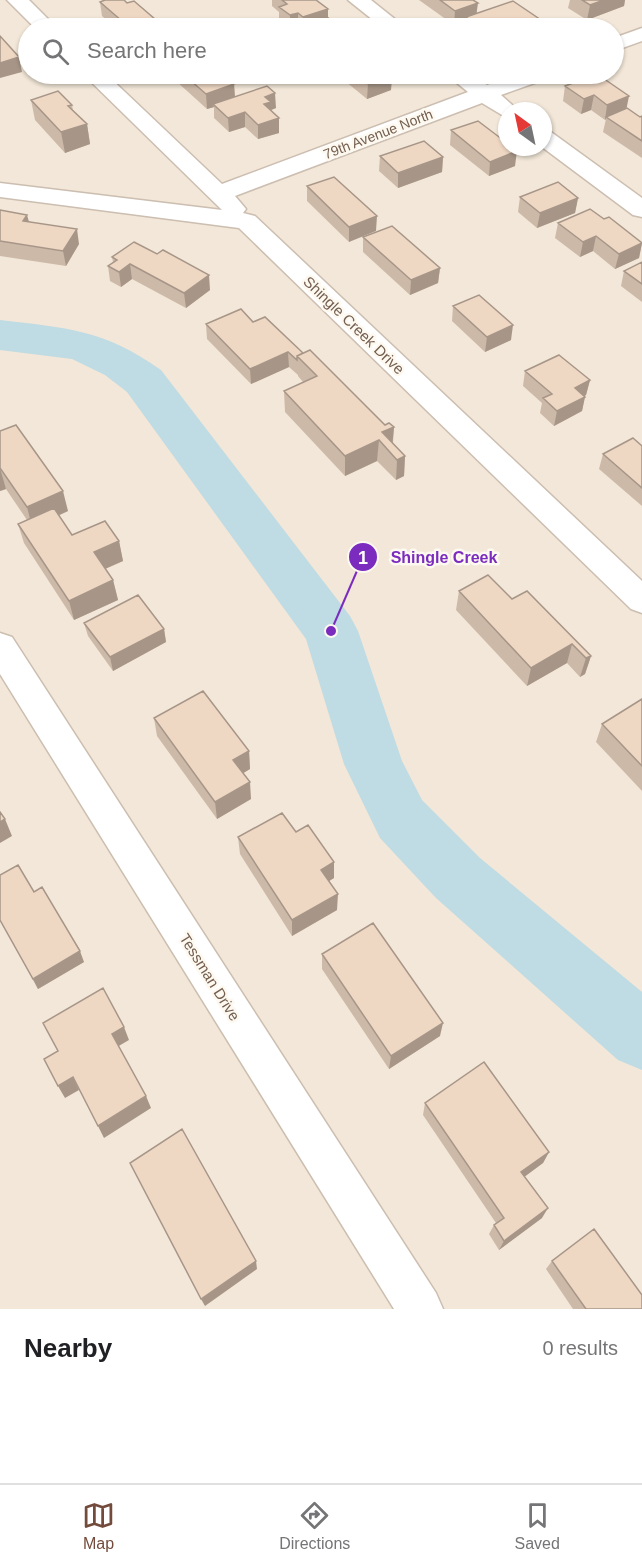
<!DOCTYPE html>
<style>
body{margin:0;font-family:Helvetica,sans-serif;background:#f2f2f2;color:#202124}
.compass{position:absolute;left:498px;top:102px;width:54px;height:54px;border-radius:50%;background:#fff;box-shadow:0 2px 4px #0004;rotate:327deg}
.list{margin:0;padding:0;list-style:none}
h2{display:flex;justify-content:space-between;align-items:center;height:78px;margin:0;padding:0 24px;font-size:26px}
h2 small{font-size:20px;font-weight:400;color:#757577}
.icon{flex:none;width:33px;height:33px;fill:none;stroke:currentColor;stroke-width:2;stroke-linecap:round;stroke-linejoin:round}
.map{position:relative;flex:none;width:642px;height:1309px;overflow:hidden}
.search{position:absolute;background:#fff;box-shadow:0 2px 4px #0004;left:18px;right:18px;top:18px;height:66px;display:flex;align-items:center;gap:15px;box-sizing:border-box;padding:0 21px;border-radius:33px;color:#757577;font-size:22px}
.sheet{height:174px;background:#fff}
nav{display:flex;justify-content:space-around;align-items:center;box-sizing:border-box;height:84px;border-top:2px solid #e0e0e0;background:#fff;font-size:16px;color:#757577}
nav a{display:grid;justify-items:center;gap:3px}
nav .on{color:#734b3c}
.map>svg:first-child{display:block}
.residential{fill:#f2e7d8;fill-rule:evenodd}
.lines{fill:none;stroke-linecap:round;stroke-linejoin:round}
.river{fill:#bfdbe3;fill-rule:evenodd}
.minor-casing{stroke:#ccbeb0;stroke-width:3}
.minor{fill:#fff;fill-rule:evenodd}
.wall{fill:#cdb9a8}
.shaded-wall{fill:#a79688}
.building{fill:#eed7c3;stroke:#a79688;stroke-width:1.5}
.labels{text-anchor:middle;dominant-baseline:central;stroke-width:5;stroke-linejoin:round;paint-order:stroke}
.far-street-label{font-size:14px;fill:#735e4f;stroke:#fdf9f0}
.street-label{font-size:15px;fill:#735e4f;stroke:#fdf9f0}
.leader{fill:none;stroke:#7b2cbf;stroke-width:2}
.callout-dot{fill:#7b2cbf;stroke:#fdf9f0;stroke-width:2}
.mark-label{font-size:18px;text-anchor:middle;font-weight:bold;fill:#fff}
.callout-label{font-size:16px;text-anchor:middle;font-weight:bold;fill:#7b2cbf;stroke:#fdf9f0;stroke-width:5;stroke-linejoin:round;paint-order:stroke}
</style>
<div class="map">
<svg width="642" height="1309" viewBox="0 0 642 1309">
<rect width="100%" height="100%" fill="#fbf5e9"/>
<path class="residential" d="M0 0H642V1309H0ZM28 28H614V74H28ZM507 111H543V147H507Z"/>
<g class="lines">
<path class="river" d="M0 320C67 328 103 329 161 370L350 616 358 631 402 761 422 800 480 858 642 992V1070L618 1060 436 898 380 838 344 764 306 639 127 392 105 375 72 359 0 350Z"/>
<defs>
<path id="minor" d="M7 0H29L57 28H35Z
M348 0H371L406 28H383Z
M642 28V41L614 51V38Z
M83 74H106L222 184 468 92 446 74H470L487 85 519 74H549L546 79 501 95 519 111H507V118L482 103 235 196 246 209 243 213 255 216 642 581V613L631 609 239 228 0 197V183L222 210Z
M543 130 551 132 642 198V217L633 215 542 147Z
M0 633 12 637 436 1293 443 1309H394L0 674Z"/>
</defs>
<use href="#minor" class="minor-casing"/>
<use href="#minor" class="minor"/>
</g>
<path class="wall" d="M272 0H316L328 9V17L338 26 353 28H289L279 21V12L272 6Z
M419 0H473L477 13 543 28H464L465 21 454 25Z
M570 0H625L624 6 587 20 568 8Z
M100 2 127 3 156 20 157 28H116L102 16Z
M165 74H221L234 84 235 97 276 108 271 110V111L279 118V133L258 139 245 127 229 132 214 118V107L207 109 176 81 175 75 169 77Z
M343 74H391H390L392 75 391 90 367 99 345 81 346 75Z
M597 74 627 108 640 117 642 116V158L603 132 606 119 605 120 591 110 581 114 563 101 565 86Z
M31 100 72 105 73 110 87 124 90 144 65 153 35 120Z
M451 130 515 166 489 176 450 145Z
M380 156 443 157 442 172 398 188 379 171Z
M307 186 377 216 349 242 307 201Z
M520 197 578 198 575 213 537 228 518 212Z
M0 211 29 221 79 244 66 266 0 256Z
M604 219 642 243 639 258 615 269 593 251 580 257 555 238 558 223Z
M363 237 440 268 438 283 410 295 363 252Z
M112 257 210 290 186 308 132 279 121 287 110 281 108 266 113 262Z
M642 262V302L621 286 624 271Z
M453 306 511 340 485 352 452 321Z
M253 322 303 353 385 425 394 427 393 443 405 456 404 476 396 480 377 461 345 476 285 412 284 391 303 382 298 376V375L289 367 251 384 207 339 206 324Z
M525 371 590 380 586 395 585 396 582 411 554 426 540 413 542 403 523 386Z
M0 431 68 511 58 516 72 535 119 541 123 561 105 569 113 580 118 600 74 620 24 543 18 524 27 520 6 489 0 491Z
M642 446V506L599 469 603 454Z
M459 591 512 599 591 656 585 674 580 677 567 663 527 686 456 610Z
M84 623 164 629 166 642 113 671 88 636Z
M642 699V791L596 742 602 724Z
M154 718 249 751 250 769 243 773 251 799 217 819 157 736Z
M296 832 334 862V878L329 881 337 910 292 936 240 854 238 837Z
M0 875 84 962 38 989 0 921Z
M322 954 440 1036 389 1069 322 969Z
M425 1103 549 1152 543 1163 524 1177 542 1218 499 1250 489 1234 494 1225 496 1223 423 1115Z
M552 1261 642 1309H573L546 1269Z"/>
<path class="shaded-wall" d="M604 0H625L624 6 587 20 590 5Z
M478 3 476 17H466L465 21 454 25 455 11Z
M328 9V23L303 27V17Z
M298 13V28H290V15Z
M156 20 157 28H130Z
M544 22 543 28H525Z
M495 23 494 28H481Z
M19 57 22 72 0 78V63Z
M169 74H175V75L169 77Z
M392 75 391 90 367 99 368 84Z
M234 84 235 99 213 104 214 107 207 109 206 94Z
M275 93 276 108 271 110V117L265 119V97Z
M594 95 591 110 581 114 584 99Z
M629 96 626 111 606 117V119L605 120 607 105Z
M245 112V127L229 132 228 118Z
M279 118V133L258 139V125Z
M87 124 90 144 65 153 61 132Z
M517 151 515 166 489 176 490 162Z
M443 157 442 172 398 188V173Z
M578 198 575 213 537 228 540 213Z
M27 215 31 229 23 221Z
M377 216 376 231 349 242V227Z
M77 229 79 244 66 266 63 251Z
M596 236 593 251 580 257 583 242Z
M642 243 639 258 615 269 619 254Z
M130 264 132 279 121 287 119 272Z
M440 268 438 283 410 295 411 280Z
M209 275 210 290 186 308 184 293Z
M513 325 511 340 485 352 487 337Z
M288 352 289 367 251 384 250 369Z
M590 380 586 395 572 403 575 388Z
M585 397 582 411 554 426 557 411Z
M394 427 392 448 382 432Z
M379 440 377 461 345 476V456Z
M405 456 404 476 396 480 397 460Z
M0 468 6 489 0 491Z
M63 491 68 511 32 527 27 507Z
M119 541 123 561 98 572 94 552Z
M113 580 118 600 74 620 69 601Z
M164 629 166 642 113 671 110 657Z
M572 644 567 663 527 686 531 668Z
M591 656 585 674 580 677 586 658Z
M249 751 250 769 235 778 233 760Z
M250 782 251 799 217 819 215 802Z
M5 819 12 836 0 843V822Z
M334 862V878L321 886V870Z
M338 894 337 910 292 936V920Z
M80 951 84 962 38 989 33 979Z
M443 1023 440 1036 389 1069 391 1056Z
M124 1027 129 1040 117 1047 112 1034Z
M73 1077 79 1090 65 1098 58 1086Z
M146 1096 151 1108 104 1138 98 1126Z
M549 1152 543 1163 516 1183 521 1172Z
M548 1208 542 1218 499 1250 504 1241Z
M256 1261 257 1269 205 1306 201 1299Z"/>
<path class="building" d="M105 0H124L127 3 134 1 156 20 130 28 100 2Z
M282 0H316L328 9 303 17 298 13 290 15 279 7 287 4Z
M440 0H473L478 3 455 11Z
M582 0H604L590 5Z
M513 1 544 22 525 28H502L495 23 481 28 466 17Z
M327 17 338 26 346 23 353 28H305L301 25Z
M0 36 19 57 0 63Z
M183 74H221L234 84 206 94Z
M354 74H389L392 75 368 84Z
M597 74 629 96 607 105 594 95 584 99 565 86Z
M267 86 275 93 265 97 271 102 264 104 279 118 258 125 245 112 228 118 213 104Z
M58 91 72 105 68 106 87 124 61 132 31 100Z
M627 108 640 117 642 116V141L606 117Z
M478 121 507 143V147H512L517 151 490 162 451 130Z
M424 141 443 157 398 173 380 156Z
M334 177 377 216 349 227 307 186Z
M558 182 578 198 540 213 520 197Z
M590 209 604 219 609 217 642 243 619 254 596 236 583 242 558 223Z
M0 210 27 215 23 221 77 229 63 251 0 241Z
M392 226 440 268 411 280 363 237Z
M134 242 157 254 163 250 209 275 184 293 130 264 119 272 108 266 117 260 112 257Z
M642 262V284L624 271Z
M479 295 513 325 487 337 453 306Z
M241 309 253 322 265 317 303 353 297 356V360L288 352 250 369 206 324Z
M310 350 385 425 389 423 394 427 382 432 405 456 397 460 379 440 345 456 284 391 317 376 297 356Z
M559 355 590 380 575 388 585 397 557 411 543 398 552 394 525 371Z
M16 425 63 491 27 507 0 468V431Z
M633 438 642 446V488L603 454Z
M54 508 72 535 105 521 119 541 94 552 113 580 69 601 18 524Z
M488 575 512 599 527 591 591 656 586 658 572 644 531 668 459 591Z
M138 595 164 629 110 657 84 623Z
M203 691 249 751 233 760 250 782 215 802 154 718Z
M642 699V766L602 724Z
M0 812 5 819 0 822Z
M282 813 296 832 308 825 334 862 321 870 338 894 292 920 238 837Z
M18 865 34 892 42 887 80 951 33 979 0 920V875Z
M373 923 443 1023 391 1056 322 954Z
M103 988 124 1027 112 1034 146 1096 98 1126 73 1077 58 1086 44 1059 58 1051 43 1023Z
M484 1062 549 1152 521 1172 548 1208 504 1241 494 1225 504 1218 425 1103Z
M182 1129 256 1261 201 1299 130 1163Z
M594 1229 642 1295V1309H586L552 1261Z"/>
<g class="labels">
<g class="far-street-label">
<text transform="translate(378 134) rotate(-21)">79th Avenue North</text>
</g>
<g class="street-label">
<text transform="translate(354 325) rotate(44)">Shingle Creek Drive</text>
<text transform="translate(210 977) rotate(58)">Tessman Drive</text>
</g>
</g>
<path class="leader" d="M331 631L363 557"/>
<g class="callout-dot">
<circle cx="331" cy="631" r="6"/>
<circle cx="363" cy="557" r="15"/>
</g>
<g class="mark-label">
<text x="363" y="564">1</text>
</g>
<g class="callout-label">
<text x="444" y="563">Shingle Creek</text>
</g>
</svg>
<svg class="compass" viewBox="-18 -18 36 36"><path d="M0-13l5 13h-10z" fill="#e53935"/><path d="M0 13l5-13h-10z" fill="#757577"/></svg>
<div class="search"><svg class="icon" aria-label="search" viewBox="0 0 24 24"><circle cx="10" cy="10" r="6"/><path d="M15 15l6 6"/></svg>Search here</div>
</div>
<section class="sheet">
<h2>Nearby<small>0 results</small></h2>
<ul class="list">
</ul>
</section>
<nav>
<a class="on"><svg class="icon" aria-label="map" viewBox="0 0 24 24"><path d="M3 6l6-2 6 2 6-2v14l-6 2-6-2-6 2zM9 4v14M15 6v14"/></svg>Map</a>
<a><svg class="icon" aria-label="directions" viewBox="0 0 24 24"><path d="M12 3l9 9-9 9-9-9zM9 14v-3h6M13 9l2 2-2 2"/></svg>Directions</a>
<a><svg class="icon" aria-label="saved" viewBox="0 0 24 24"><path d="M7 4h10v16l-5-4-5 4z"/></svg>Saved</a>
</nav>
